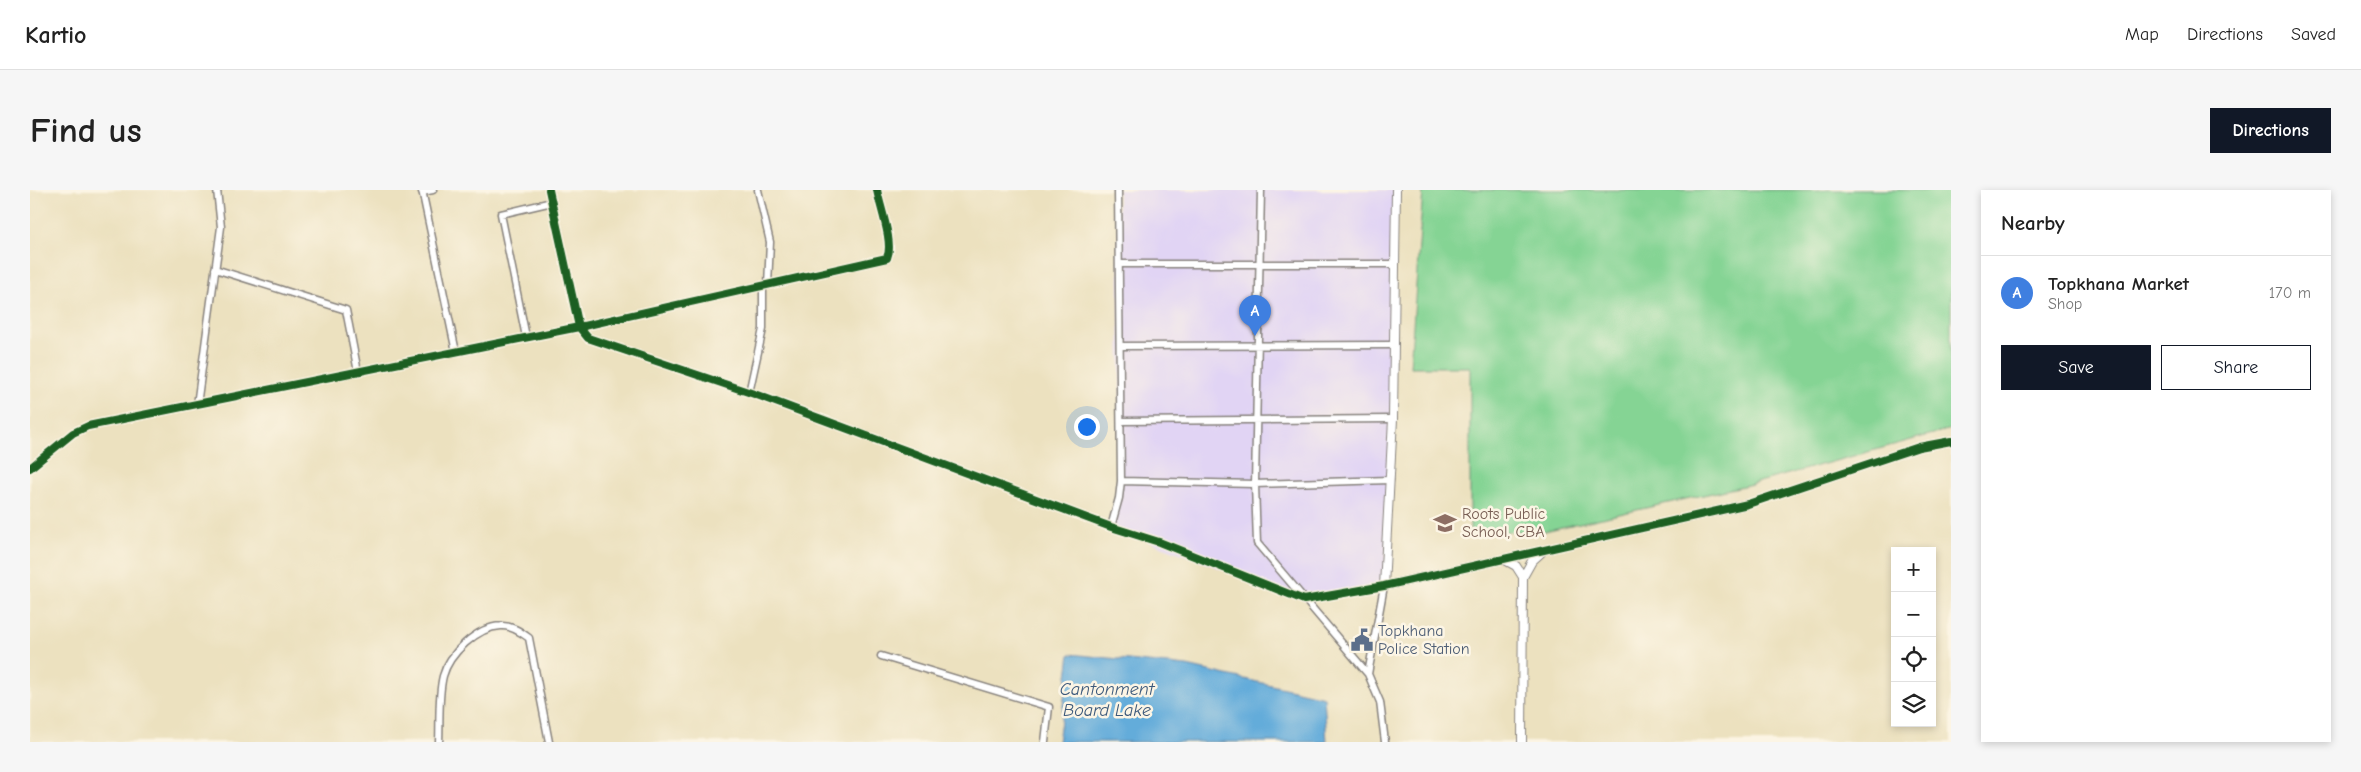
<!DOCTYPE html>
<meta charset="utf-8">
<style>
body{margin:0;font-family:"Comic Neue",sans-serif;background:#f6f6f6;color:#222}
.controls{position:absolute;right:15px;bottom:15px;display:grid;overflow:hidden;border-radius:0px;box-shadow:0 2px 8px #0003}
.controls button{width:45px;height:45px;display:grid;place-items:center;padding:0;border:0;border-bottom:1px solid #e0e0e0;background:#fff;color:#222;font:25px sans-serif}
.you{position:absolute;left:1056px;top:236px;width:18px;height:18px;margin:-12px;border:4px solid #fff;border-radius:50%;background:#1a73e8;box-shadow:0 0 0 8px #1a73e833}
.badge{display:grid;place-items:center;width:32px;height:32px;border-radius:50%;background:#111827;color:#fff;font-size:16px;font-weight:700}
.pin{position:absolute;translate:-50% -41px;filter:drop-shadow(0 1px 2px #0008)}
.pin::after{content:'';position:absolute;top:26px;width:18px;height:15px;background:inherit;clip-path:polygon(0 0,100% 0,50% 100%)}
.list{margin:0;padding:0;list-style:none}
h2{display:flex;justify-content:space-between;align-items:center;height:65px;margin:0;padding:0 20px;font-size:21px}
h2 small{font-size:16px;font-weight:400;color:#767676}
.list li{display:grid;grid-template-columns:32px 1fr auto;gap:15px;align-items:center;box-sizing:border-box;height:75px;padding:0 20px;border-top:1px solid #e0e0e0}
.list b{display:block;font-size:19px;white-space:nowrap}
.list p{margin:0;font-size:16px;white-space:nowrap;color:#767676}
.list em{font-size:16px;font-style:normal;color:#767676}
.actions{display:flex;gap:10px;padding:15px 20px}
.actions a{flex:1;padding:11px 0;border:1px solid #111827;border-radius:0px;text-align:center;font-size:18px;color:#111827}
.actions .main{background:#111827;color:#fff}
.icon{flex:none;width:28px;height:28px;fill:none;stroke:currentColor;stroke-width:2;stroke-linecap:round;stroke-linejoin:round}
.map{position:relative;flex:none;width:1921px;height:552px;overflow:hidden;border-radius:0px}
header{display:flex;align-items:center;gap:30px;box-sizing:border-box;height:70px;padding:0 25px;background:#fff;border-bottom:1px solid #e0e0e0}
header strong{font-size:24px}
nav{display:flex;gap:28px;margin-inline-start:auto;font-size:18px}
.intro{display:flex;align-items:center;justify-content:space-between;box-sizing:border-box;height:120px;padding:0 30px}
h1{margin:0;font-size:35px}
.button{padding:12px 22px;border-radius:0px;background:#111827;color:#fff;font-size:18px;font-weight:700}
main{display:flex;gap:30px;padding:0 30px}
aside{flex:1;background:#fff;border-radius:0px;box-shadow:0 2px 8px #0003}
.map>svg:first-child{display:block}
.built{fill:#e1d4f4}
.grass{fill:#85d494;stroke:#547b68}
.water{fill:#63acda;stroke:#42678a}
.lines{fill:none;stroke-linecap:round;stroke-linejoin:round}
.minor-casing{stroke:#87827d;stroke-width:9}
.tertiary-casing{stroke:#87827d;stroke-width:10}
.minor{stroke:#fff;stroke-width:6}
.tertiary{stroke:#fff;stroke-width:8}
.cycleway-casing{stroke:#fcf5e5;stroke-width:11}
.cycleway{stroke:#1b5e20;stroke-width:8}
.labels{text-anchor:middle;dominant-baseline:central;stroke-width:5;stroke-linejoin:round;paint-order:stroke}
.education-label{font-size:16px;fill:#785e54;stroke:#fcf5e5;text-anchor:start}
.service-label{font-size:16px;fill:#4e5e75;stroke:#fcf5e5;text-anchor:start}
.water-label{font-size:18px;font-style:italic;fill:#3c597b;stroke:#fcf5e5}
</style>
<header>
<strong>Kartio</strong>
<nav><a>Map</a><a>Directions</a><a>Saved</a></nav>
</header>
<div class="intro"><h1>Find us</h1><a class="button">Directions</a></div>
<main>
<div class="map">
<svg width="1921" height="552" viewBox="0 0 1921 552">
<rect width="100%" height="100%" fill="#fcf5e5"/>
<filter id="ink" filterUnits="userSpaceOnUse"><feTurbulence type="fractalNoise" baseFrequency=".02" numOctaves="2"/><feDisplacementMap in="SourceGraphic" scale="10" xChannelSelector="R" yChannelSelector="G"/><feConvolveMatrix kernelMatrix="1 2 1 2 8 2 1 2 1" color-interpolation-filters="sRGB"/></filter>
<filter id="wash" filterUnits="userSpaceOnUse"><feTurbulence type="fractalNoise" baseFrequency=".0096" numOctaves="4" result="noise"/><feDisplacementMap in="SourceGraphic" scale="20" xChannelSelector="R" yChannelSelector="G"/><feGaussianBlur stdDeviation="1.12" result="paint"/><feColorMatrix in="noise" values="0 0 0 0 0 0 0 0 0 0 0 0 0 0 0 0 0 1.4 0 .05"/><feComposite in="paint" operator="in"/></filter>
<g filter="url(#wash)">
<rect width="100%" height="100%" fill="#ece1bf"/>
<path class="built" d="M1088 0H1365L1360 290 1354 396 1274 410 1081 337 1091 291Z"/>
<path class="grass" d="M1393 0H1921V239L1722 294 1510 342 1440 341V177H1380Z"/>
<path class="water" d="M1040 464 1157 476 1294 507 1297 552H1028Z"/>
</g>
<g filter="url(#ink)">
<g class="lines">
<defs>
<path id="minor" d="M392 0 426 162
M519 0 549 137 558 148 727 205 1081 337 1129 352 1274 410 1354 396 1338 484
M728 0 740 52 738 95
M1231 0 1225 294 1227 353 1338 484 1350 512 1355 552
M392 2 403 0
M1089 74H1365
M185 79 316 120 328 182
M496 147 471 24 522 12
M1090 156 1364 155
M719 203 733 139V96
M167 215 191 37 187 0
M1091 231 1363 229
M0 278 43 243 58 236 549 137 857 68C864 53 850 17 847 0
M1091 291 1225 294 1360 290
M1081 337 1089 308 1091 291 1088 0
M851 466 1019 517 1015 552
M409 552C410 531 408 506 413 486 419 464 447 437 471 436 481 435 491 442 499 448L519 552"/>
<path id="tertiary" d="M1366 0 1363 229 1354 396 1718 314 1889 257 1921 251
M1473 369 1486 376 1493 387 1492 552
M1493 387 1502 371 1513 361"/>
</defs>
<use href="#minor" class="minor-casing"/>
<use href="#tertiary" class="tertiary-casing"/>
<use href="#minor" class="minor"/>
<use href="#tertiary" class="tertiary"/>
<defs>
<path id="cycleway" d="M519 0 549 137 558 148 727 205 1081 337 1129 352 1274 410 1354 396 1718 314 1889 257 1921 251
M0 278 43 243 58 236 549 137 857 68C864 53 850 17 847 0"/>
</defs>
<use href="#cycleway" class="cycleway-casing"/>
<use href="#cycleway" class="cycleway"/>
</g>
</g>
<defs>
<symbol id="school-bare" viewBox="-9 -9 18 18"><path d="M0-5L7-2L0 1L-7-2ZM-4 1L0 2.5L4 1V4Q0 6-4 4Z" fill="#8d6e63" stroke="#fcf5e5" stroke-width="2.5" paint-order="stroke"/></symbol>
<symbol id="civic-bare" viewBox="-9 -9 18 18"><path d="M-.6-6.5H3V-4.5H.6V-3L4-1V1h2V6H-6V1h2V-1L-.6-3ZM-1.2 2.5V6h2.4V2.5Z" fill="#5c6f8a" stroke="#fcf5e5" stroke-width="2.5" paint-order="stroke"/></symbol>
</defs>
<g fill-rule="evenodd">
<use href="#school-bare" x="1399" y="317" width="32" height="32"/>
<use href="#civic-bare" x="1316" y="434" width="32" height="32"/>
</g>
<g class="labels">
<g class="education-label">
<text x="1432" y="324">Roots Public<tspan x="1432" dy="18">School, CBA</tspan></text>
</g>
<g class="service-label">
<text x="1348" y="441">Topkhana<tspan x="1348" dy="18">Police Station</tspan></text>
</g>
<g class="water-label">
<text x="1077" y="499">Cantonment<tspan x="1077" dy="21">Board Lake</tspan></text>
</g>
</g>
</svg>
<div class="controls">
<button>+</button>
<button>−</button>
<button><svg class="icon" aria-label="locate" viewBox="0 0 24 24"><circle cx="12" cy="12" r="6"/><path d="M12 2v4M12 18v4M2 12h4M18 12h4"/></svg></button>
<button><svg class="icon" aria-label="layers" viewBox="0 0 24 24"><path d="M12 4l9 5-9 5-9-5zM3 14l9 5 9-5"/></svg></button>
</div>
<div class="you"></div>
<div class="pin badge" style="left:1225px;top:146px;background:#3f7fe0">A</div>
</div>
<aside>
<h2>Nearby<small></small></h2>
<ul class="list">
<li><span class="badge" style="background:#3f7fe0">A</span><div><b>Topkhana Market</b><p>Shop</p></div><em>170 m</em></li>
</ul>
<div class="actions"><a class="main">Save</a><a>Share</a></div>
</aside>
</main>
